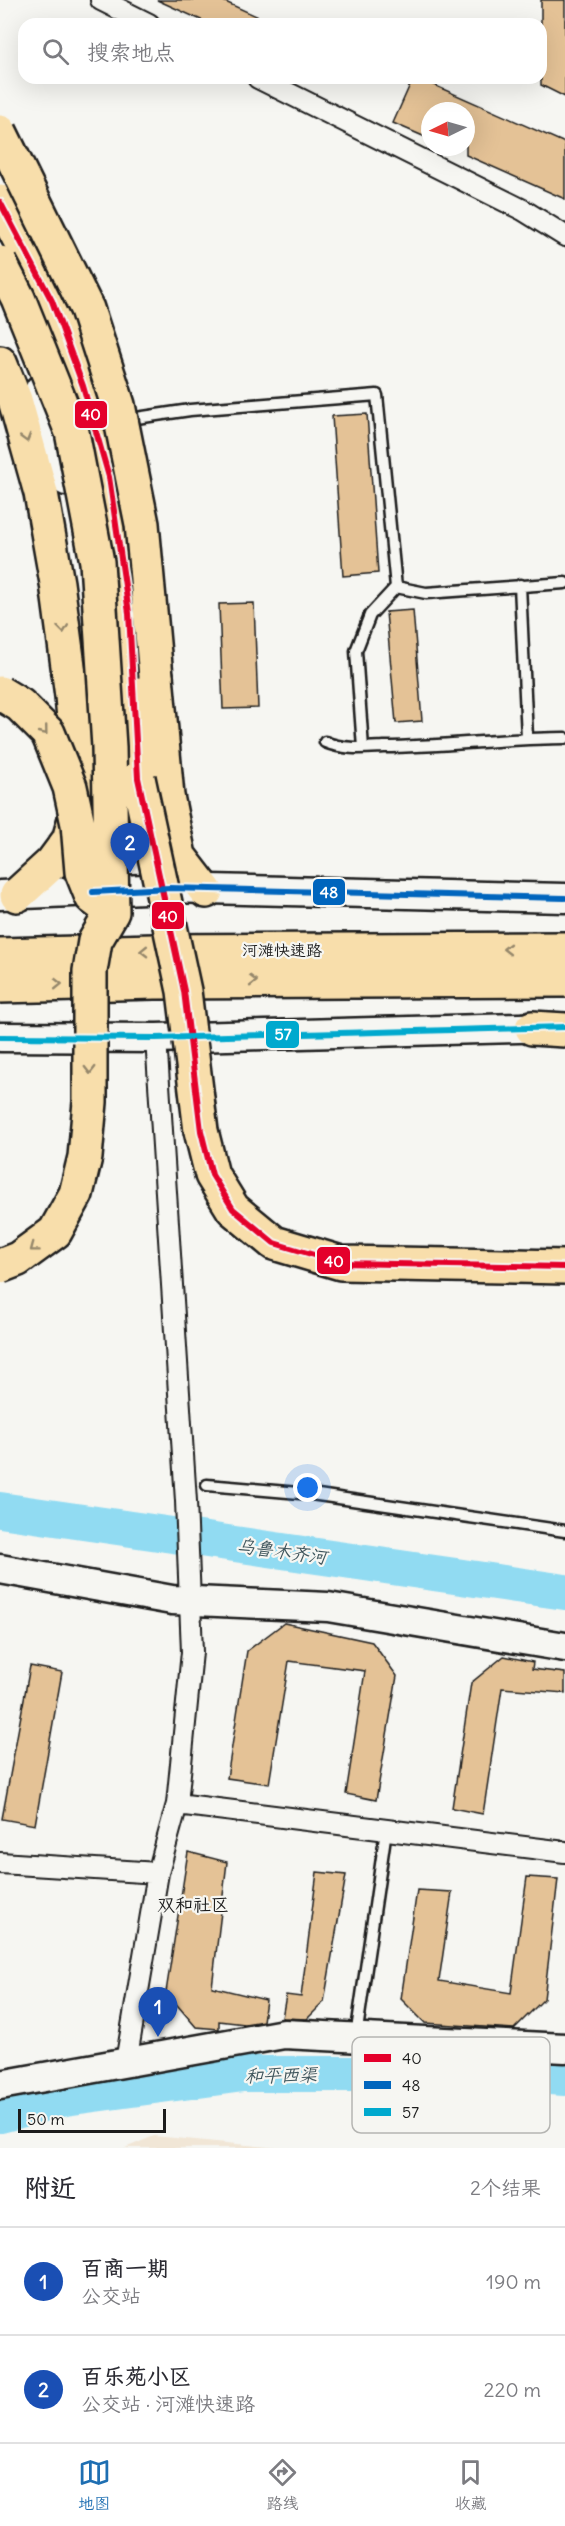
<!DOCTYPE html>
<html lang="zh">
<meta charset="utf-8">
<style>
body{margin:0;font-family:Delius,"LXGW WenKai TC",sans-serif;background:#f7f7f7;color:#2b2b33}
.compass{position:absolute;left:421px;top:102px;width:54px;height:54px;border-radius:50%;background:#fff;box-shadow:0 6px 24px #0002;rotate:265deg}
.scale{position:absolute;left:18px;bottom:15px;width:148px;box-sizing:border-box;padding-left:6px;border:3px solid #1c1c1c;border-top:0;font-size:16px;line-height:21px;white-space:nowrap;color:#1c1c1c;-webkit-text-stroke:4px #f6f6f2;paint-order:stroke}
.you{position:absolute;left:308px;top:1488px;width:21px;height:21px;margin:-15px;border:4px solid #fff;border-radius:50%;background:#1a73e8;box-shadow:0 0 0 9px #1a73e833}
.badge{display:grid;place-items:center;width:39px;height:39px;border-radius:50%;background:#1f6fb2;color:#fff;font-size:20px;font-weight:700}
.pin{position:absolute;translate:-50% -50px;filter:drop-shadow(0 2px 3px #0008)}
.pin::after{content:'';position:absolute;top:32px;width:21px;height:18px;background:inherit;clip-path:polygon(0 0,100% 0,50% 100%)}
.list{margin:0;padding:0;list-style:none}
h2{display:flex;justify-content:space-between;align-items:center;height:78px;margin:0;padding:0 24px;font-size:26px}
h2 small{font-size:20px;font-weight:400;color:#7c7c81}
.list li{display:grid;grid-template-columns:39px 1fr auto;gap:18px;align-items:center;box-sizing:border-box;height:108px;padding:0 24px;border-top:2px solid #e1e1e2}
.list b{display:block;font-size:22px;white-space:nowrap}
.list p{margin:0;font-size:20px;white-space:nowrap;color:#7c7c81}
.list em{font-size:20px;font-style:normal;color:#7c7c81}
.icon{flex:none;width:33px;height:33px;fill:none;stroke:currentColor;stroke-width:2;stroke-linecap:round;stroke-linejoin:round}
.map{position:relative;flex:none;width:565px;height:2148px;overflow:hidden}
.search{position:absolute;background:#fff;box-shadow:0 6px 24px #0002;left:18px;right:18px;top:18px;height:66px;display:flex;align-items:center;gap:15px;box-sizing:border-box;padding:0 21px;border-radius:18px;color:#7c7c81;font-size:22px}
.sheet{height:294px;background:#fff}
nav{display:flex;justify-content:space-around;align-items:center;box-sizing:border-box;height:84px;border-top:2px solid #e1e1e2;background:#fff;font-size:16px;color:#7c7c81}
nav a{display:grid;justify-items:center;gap:3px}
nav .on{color:#1f6fb2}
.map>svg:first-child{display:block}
.built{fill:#f1e6d6}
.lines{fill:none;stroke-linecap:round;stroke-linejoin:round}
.river{stroke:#91dbf2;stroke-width:36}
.building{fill:#e4c296;stroke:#1c1c1c;stroke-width:1.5}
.lane-casing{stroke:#1c1c1c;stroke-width:15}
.street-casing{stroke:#1c1c1c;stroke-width:24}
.secondary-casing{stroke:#1c1c1c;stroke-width:33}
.highway-casing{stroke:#1c1c1c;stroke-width:38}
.lane{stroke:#f6f6f2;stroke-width:10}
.street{stroke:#f6f6f2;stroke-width:20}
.secondary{stroke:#f6f6f2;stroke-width:28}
.highway{stroke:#f8deab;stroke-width:33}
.highway-bridge-casing{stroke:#1c1c1c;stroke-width:38;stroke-linecap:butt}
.highway-bridge{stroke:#f8deab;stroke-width:33}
.bus-1-casing{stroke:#f6f6f2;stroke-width:10}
.bus-2-casing{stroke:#f6f6f2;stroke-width:10}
.bus-3-casing{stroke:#f6f6f2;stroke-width:10}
.bus-1{stroke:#e4002b;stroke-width:6}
.bus-2{stroke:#0065bd;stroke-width:6}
.bus-3{stroke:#00a9ce;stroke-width:6}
.oneway{stroke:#95876b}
.labels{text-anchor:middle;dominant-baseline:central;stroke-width:4.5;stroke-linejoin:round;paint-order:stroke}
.street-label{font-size:16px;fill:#1c1c1c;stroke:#f6f6f2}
.water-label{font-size:18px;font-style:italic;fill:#3f555c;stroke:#f6f6f2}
.neighbourhood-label{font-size:18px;fill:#1c1c1c;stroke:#f6f6f2}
.key{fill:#f6f6f2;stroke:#b5b5b2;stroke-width:1.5}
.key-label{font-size:16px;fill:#1c1c1c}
.line-badge{stroke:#f6f6f2;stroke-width:2}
.badge-label{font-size:16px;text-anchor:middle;font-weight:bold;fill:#fff}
</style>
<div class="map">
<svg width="565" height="2148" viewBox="0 0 565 2148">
<rect width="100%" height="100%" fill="#f6f6f2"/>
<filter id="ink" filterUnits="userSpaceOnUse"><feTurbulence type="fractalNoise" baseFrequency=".0167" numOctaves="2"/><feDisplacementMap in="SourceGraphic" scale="12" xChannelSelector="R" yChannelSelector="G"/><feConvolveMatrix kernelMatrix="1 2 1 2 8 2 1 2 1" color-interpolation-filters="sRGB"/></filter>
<g filter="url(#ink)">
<path class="built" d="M154 2136 278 2148H125Z"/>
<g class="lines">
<path class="river" d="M0 1510 565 1592
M0 2115 65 2098 243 2074H500L565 2078"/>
</g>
<path class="building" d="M157 0H221L274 24H210Z
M541 0H565V97L541 85Z
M413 78H418L565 143V199L466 155V111H430V139L393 123Z
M367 414 378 573 343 576 332 416Z
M254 603 258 708 223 709 219 604Z
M413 610 422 721 396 723 386 612Z
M284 1623 372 1642 397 1676 376 1800 346 1794 365 1671 289 1661 269 1784 227 1778 247 1651Z
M504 1656 533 1662 532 1669 565 1673V1693L502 1688 483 1814 452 1808 471 1683Z
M30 1666 62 1672 35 1825 2 1819Z
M188 1852 227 1862 212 1987 266 2000 263 2021 245 2024 219 2021V2029L196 2027 166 1992Z
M317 1872 346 1875 324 2002 307 2019 282 2018 286 1995 301 1997Z
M527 1877 558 1879 544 1999 514 2029 425 2023 401 1999 417 1890 452 1892 439 1981 511 1993Z"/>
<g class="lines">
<defs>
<path id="lane" d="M123 420 190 410 377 395 396 587 426 593 565 583
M520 585 527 738
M325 742C344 750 363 748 384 747 444 747 504 738 565 738
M363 748 356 651 370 615 396 587
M207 1485 311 1494 565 1531
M356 2037 386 1830"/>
<path id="street" d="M101 0 149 24
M258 78 523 210 565 236
M177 1804 565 1852
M0 1863 158 1873
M126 2062 158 1873 177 1804 192 1652 186 1501 156 1038"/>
<path id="secondary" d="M0 182 22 220
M40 389 59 448 66 481
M0 895 169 888 565 898
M0 1037 156 1038 553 1027
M0 1569 172 1600 328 1607 565 1647
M0 2085 284 2034 565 2048"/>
<path id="highway" d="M0 202 52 301 83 386 109 477 129 613 138 778
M0 363 15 400 41 493 57 583 72 696 81 798 69 840 52 863 17 895
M156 676 167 796 179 856 206 891
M0 955 154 951 565 949
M0 986 155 982 565 980
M532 1028 565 1030"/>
</defs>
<use href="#lane" class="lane-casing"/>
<use href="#street" class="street-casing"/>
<use href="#secondary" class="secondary-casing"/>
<use href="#highway" class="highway-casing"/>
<use href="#lane" class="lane"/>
<use href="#street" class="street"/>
<use href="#secondary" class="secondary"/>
<use href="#highway" class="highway"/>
<defs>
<path id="highway-bridge" d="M0 132 87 309 118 405 142 524 156 676
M0 263 18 298 72 432 97 562 109 747 112 912 95 941 90 971V1102L85 1157 76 1194 55 1232 18 1259 0 1266
M0 693 20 705 48 733 70 787 78 824 82 872 92 897 112 912
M138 778 184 991 201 1131 212 1175 233 1209 274 1243 341 1263 565 1267"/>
</defs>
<use href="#highway-bridge" class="highway-bridge-casing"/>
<use href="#highway-bridge" class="highway-bridge"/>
<defs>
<path id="bus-1" d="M0 202 52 301 83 386 109 477 129 613 138 778 184 991 201 1131 212 1175 233 1209 274 1243 341 1263 565 1267"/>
<path id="bus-2" d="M93 892 169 888 565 898"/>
<path id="bus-3" d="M0 1037 156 1038 565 1027"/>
</defs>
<use href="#bus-1" class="bus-1-casing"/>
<use href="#bus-2" class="bus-2-casing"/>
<use href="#bus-3" class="bus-3-casing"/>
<use href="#bus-1" class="bus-1"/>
<use href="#bus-2" class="bus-2"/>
<use href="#bus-3" class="bus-3"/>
</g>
<defs><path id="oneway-chevron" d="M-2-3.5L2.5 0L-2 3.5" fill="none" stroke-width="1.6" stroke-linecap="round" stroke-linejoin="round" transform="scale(1.5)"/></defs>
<g class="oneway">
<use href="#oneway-chevron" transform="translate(26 438) rotate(74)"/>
<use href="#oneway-chevron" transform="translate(63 629) rotate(83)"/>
<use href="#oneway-chevron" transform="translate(44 731) rotate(51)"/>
<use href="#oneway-chevron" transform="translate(507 949) rotate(180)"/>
<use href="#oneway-chevron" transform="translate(144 951) rotate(179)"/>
<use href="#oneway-chevron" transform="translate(253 981)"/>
<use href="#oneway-chevron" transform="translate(58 984) rotate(-1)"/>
<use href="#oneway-chevron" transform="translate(90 1070) rotate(90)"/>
<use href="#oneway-chevron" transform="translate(34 1248) rotate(143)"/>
</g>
</g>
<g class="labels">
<g class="street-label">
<text x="282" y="950">河滩快速路</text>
</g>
<g class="water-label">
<text transform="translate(282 1551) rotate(8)">乌鲁木齐河</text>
<text transform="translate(281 2075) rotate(-1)">和平西渠</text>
</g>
<g class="neighbourhood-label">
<text x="193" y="1904">双和社区</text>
</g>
</g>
<rect x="352" y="2037" width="198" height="96" rx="9" class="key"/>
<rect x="364" y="2054" width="27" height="8" fill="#e4002b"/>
<rect x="364" y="2081" width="27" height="8" fill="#0065bd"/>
<rect x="364" y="2108" width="27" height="8" fill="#00a9ce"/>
<g class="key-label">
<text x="402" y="2064">40</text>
<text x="402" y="2091">48</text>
<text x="402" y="2118">57</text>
</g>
<g class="line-badge">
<rect x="74" y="400" width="34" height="29" rx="6" fill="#e4002b"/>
<rect x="312" y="878" width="34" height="28" rx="6" fill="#0065bd"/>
<rect x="151" y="901" width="34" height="29" rx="6" fill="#e4002b"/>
<rect x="265" y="1020" width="35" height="29" rx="6" fill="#00a9ce"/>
<rect x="316" y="1246" width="35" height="29" rx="6" fill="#e4002b"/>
</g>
<g class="badge-label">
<text x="91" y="420">40</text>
<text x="329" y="898">48</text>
<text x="168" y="922">40</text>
<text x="283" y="1040">57</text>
<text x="334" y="1267">40</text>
</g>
</svg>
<svg class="compass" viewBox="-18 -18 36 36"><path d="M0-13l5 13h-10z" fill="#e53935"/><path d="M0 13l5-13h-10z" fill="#7c7c81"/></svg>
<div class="scale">50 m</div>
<div class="you"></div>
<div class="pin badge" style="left:158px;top:2037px;background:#1a4fb4">1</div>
<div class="pin badge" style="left:130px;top:873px;background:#1a4fb4">2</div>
<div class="search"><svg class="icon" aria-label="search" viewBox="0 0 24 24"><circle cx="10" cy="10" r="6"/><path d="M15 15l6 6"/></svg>搜索地点</div>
</div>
<section class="sheet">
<h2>附近<small>2个结果</small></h2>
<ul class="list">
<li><span class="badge" style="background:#1a4fb4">1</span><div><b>百商一期</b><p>公交站</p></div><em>190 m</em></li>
<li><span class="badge" style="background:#1a4fb4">2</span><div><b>百乐苑小区</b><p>公交站 · 河滩快速路</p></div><em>220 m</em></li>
</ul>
</section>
<nav>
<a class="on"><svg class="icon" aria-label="map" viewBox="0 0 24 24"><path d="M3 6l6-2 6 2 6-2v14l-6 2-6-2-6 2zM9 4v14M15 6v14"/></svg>地图</a>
<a><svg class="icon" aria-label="directions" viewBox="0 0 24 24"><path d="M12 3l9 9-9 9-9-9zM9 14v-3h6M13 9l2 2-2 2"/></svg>路线</a>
<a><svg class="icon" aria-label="saved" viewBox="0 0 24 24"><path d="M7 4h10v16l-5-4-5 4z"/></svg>收藏</a>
</nav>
